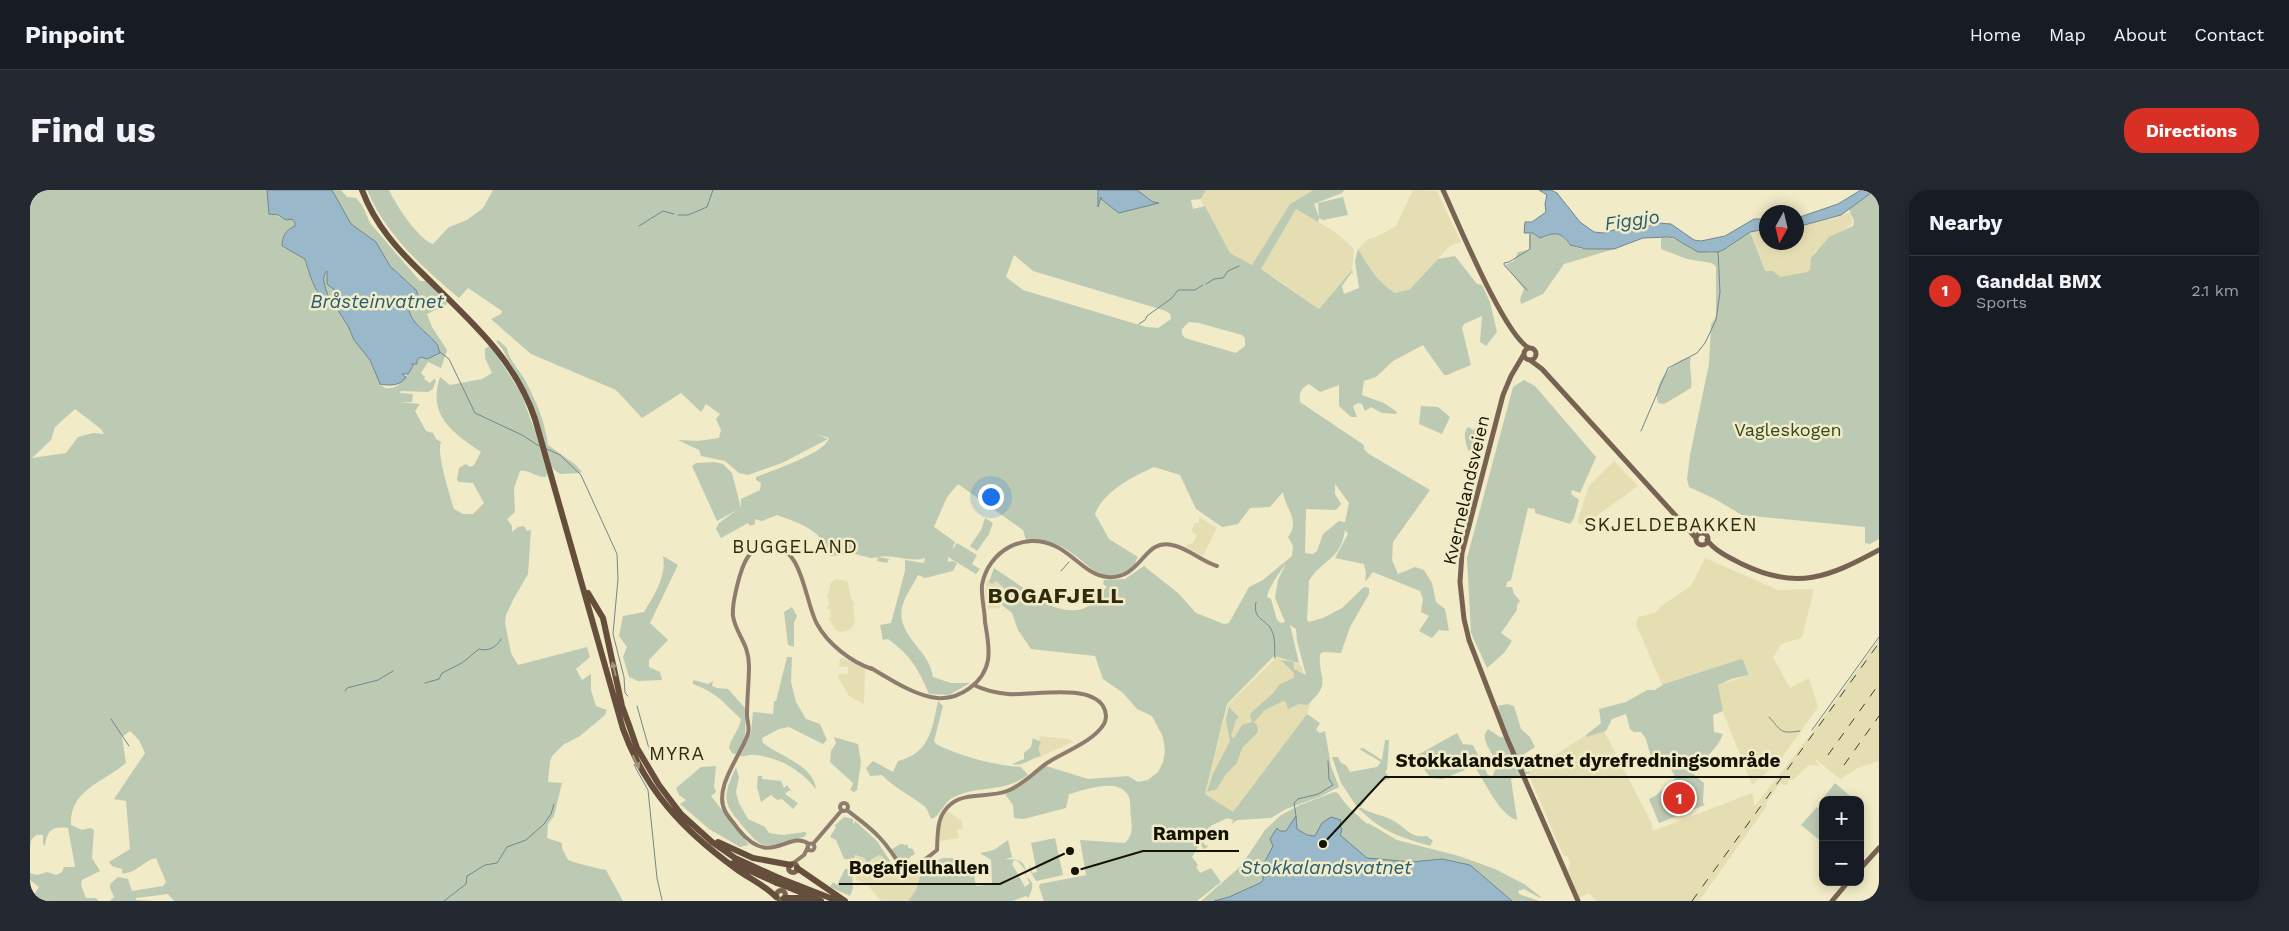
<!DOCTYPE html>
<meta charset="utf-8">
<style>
body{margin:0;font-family:"Work Sans",sans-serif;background:#242831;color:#f1f3f6}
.controls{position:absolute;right:15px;bottom:15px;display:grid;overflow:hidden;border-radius:10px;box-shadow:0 2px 12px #0003}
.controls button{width:45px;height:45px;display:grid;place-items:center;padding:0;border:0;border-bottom:1px solid #363941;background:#171b24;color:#f1f3f6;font:25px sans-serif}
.compass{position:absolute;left:1729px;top:15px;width:45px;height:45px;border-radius:50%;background:#171b24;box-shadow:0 2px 12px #0003;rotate:188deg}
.you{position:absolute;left:960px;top:306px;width:18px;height:18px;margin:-12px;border:4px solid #fff;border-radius:50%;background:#1a73e8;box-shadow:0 0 0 8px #1a73e833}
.badge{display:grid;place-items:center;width:32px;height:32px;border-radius:50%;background:#d93025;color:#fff;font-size:16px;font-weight:700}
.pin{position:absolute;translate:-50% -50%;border:2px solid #fff;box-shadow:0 1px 5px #0006}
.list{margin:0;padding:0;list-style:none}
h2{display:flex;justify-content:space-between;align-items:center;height:65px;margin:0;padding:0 20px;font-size:21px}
h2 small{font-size:16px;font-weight:400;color:#9ea1a6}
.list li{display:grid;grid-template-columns:32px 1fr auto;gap:15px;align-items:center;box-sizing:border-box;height:70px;padding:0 20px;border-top:1px solid #363941}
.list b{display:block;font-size:19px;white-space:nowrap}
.list p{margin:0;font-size:16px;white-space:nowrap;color:#9ea1a6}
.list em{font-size:16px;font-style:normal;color:#9ea1a6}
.map{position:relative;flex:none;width:1849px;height:711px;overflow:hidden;border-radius:20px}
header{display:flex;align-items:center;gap:30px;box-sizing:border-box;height:70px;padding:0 25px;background:#171b24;border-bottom:1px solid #363941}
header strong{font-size:24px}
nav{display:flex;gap:28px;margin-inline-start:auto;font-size:18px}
.intro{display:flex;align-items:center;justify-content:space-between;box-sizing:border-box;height:120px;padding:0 30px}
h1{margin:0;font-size:35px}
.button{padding:12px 22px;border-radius:20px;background:#d93025;color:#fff;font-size:18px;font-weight:700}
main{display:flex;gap:30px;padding:0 30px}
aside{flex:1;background:#171b24;border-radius:20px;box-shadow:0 2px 12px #0003}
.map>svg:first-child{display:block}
.built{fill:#e6deb3}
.green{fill:#bdcab3;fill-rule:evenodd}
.water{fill:#99b8ca;stroke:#71868f}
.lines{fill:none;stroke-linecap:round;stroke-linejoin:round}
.stream{stroke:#71868f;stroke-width:1}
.secondary{stroke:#8e7d6f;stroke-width:4}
.primary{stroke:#786353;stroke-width:5}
.highway{stroke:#654e3b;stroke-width:6}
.rail{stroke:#423f2e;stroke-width:1;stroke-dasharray:9 9;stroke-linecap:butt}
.highway-bridge{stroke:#654e3b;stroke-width:6}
.oneway{fill:#a4957a}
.labels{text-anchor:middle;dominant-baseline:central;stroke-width:5;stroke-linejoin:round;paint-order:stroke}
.park-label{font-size:18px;fill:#32481d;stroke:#f1ebc7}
.street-label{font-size:18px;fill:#151306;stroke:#f1ebc7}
.water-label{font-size:19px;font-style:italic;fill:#245b76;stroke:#f1ebc7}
.neighbourhood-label{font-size:19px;letter-spacing:1px;fill:#302b0c;stroke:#f1ebc7}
.district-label{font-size:22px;font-weight:bold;letter-spacing:1px;fill:#302b0c;stroke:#f1ebc7}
.leader{fill:none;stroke:#151306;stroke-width:2}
.callout-dot{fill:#151306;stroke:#f1ebc7;stroke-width:2}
.callout-label{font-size:19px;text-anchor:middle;font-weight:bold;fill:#151306;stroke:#f1ebc7;stroke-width:5;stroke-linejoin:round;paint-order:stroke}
</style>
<header>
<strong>Pinpoint</strong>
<nav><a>Home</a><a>Map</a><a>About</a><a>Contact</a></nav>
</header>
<div class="intro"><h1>Find us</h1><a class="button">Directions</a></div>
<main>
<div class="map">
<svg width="1849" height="711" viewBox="0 0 1849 711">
<rect width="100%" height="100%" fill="#f1ebc7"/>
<path class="built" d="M1176 0H1283L1263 12 1266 19 1305 42 1320 55 1324 60 1322 80 1289 119 1244 87 1200 63 1175 16 1172 14 1171 9Z
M1383 0 1407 1 1431 52 1420 56 1380 99 1364 103 1355 97 1339 78 1328 59 1337 50 1348 46 1366 36Z
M1821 22 1822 34 1784 62 1776 118 1757 138 1722 56 1721 42 1736 40V52H1766L1767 35 1803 29Z
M1584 271 1608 296 1554 335 1547 333 1559 296Z
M1169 327 1187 338 1173 366 1155 356 1163 353 1167 345 1161 341 1165 333H1169Z
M1675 368 1748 400 1784 399 1772 448 1751 454 1743 467 1760 498 1779 488 1788 517 1748 573 1722 595 1693 522 1688 495 1720 485 1711 469 1633 497 1606 434 1608 427 1625 423 1631 416 1661 396Z
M807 389 818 392 820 406 825 415H823L825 433 820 440 810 442 806 440 798 428 801 427 800 419H797V416H799L798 407H796L800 399V393Z
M957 390 968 391 973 399 970 418 958 419 955 404Z
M1849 449V571L1828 578 1810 589 1784 568 1789 576 1779 575 1763 590 1761 589 1756 596 1750 593 1736 613 1737 616 1669 711H1566L1559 703 1549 708 1538 680 1540 673 1538 667 1533 665 1498 583 1571 535 1621 632 1623 641 1722 603 1725 616 1785 539Z
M813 468 835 479 834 514 819 506 808 487 809 484H818V477L809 476 810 469Z
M1246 468 1264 471 1272 477 1274 486 1284 502 1276 527 1203 623 1175 604 1198 514Z
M1010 546 1039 549 1043 552 1009 567 1007 559Z
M917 621 931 630 933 639 927 640 929 648 910 651 909 639Z
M824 665 835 668V671L840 672 849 665H852L860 675 873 683 891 686 886 700 878 711H851L837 694 826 690Z"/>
<path class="green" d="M2 0H237L239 23 254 29H262L265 33V36C257 40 249 48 253 58L265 62 275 69 277 79 288 105 299 106C295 99 290 86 297 81 296 100 304 96 314 108L313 112H304V114L318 136 324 150 340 170 349 193 355 198C371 200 374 187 383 177L381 174 391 167 397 169 409 164 408 156C399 145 380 134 379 119L384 117V98L360 76 346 52 321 34 302 0H311L317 7 326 8 332 15 340 33 390 91H397L417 113 416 115 397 124 402 137 417 160 411 178 398 172 391 183 395 187 394 189 400 193 404 189 406 190 403 199 398 202 371 201 370 203 383 204 382 212H369L390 214 385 221 396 241 403 243 406 249 411 252C406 262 420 306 424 319L433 324H443L454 313 443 293 429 292 427 290 429 278 436 274 440 277 444 275 451 262C423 243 397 226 410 187L420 195 452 189 462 183 455 168V159L460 155 491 203 506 244 517 283 516 287C506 288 499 279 490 281L484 298 485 322 477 329 482 336V342L488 337 494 336 497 341 501 340 498 384 483 410 476 425 475 433 481 463 488 475 557 457 560 467 546 479 552 490 561 484V500L566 516 577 520 575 525 550 546 533 555 523 565 520 571 518 592 532 593 524 626 518 634 517 648 532 653V658L538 670C551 675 563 677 576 680L593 711H144L138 704 106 708V710L125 711H80L84 707 80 698V694L88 687 98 689 102 701 133 696 136 692 126 668C114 670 105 685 92 683V679L82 676 79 672 100 659 96 611 84 609 115 563 109 550 100 541 92 547 96 573C74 592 39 600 41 635L52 640 60 638 64 640 62 668 70 681 52 690 51 695 56 708H65L69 711H0L9 697 0 690V683L7 685 17 682 26 685 32 682 34 677H45L38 638C21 636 17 641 15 656L13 654V645H6L1 650 0 658V12ZM45 219 71 239 74 244 63 243 48 247 36 263 2 268 21 250 25 237Z
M337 0H359C365 14 389 50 403 54L419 37 437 30 453 18 463 0H1068V13L1071 7 1072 11 1090 22 1129 13 1123 12 1107 0H1176L1171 9 1161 10 1163 19 1175 16 1200 63 1222 75 1260 14 1283 0H1314L1312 3 1284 14 1289 27 1288 13 1313 7 1318 25 1293 30 1289 28 1288 32 1266 19 1231 79 1289 119 1322 80 1324 85 1322 82 1312 96 1314 104 1329 98 1325 71 1328 59C1338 76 1347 92 1365 103L1380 99 1408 69 1425 66 1447 94 1452 95 1460 112 1467 142 1456 156 1450 152 1452 126 1434 134 1432 138 1441 175 1417 185H1414L1393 155 1363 171 1346 187 1334 191 1332 205 1354 213 1367 222 1366 224 1352 223 1341 217 1335 221 1332 214 1328 213 1323 216 1327 227H1321L1309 216V195L1290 202 1279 194C1271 198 1269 203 1270 212L1334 255V259L1339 264 1400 300 1363 352 1362 370 1368 384 1385 377 1394 380 1402 393 1406 412 1415 419 1419 441 1409 440 1402 448 1389 441 1399 426 1391 422 1393 409 1390 401 1343 382 1335 392 1336 383 1334 374 1305 368 1318 344 1315 340C1311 370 1291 370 1279 391L1277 430 1279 432 1293 428 1312 418 1334 397 1339 398V404L1320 437 1311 463 1293 462 1290 464C1288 491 1303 492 1277 515L1269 514 1258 519 1256 512 1253 511 1235 520 1224 532 1227 535 1228 542 1212 558 1207 573 1196 584 1187 599 1177 602 1183 584 1200 551 1196 530 1199 517 1209 527 1206 530 1201 546 1204 548 1212 535 1222 532 1220 525 1222 522 1243 503 1250 494 1264 488V483L1251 470 1263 472 1264 479 1276 485 1267 451 1266 439 1260 435 1269 473 1244 466 1197 514 1175 604 1203 622 1277 524 1290 533 1286 540 1290 543 1295 541 1301 576 1309 597 1289 607 1256 619 1241 628 1207 630 1202 634 1203 630 1197 628C1186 635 1175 634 1172 650L1175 655 1179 656 1174 659 1170 654 1162 667 1168 675 1166 677 1170 683 1181 678 1191 692 1167 711H1014L1009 697 1010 694 1056 685 1050 650 1095 653C1103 645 1102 637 1101 627 1100 621 1101 613 1099 607 1090 586 1055 600 1039 604L1036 618 994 629 984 628 983 615 975 604 994 594 1016 576 1058 589 1098 586 1108 592 1118 590 1128 582 1133 572 1135 561 1133 547 1122 526 1107 519 1093 503 1073 489 1065 466 1001 459 988 440 982 423 972 415 974 398 966 391 962 394 959 392 964 378 998 401 999 405C1015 414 1044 429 1061 414 1067 409 1071 402 1077 397L1073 394 1074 390 1095 389 1114 376 1148 403 1166 423 1194 434 1199 433 1219 397 1233 390 1262 366 1263 356 1258 347C1271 330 1255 319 1253 302L1240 317 1220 318 1208 334 1192 337 1166 319 1150 285 1124 277C1102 287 1074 301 1065 324L1079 349 1108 367C1104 372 1107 376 1101 379 1072 398 1059 373 1037 360 1025 352 1011 350 996 350L993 340 928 294 917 307 904 337 925 352 922 360 927 353 947 365 942 374 950 379 946 384 918 367V372L923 371 927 373 923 381 895 388 888 385C883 396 875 405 872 417 866 446 900 460 903 487L921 493H940L919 505 899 504C888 478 881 466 858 449L853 450 850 435 861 433 875 381V370L894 373 895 368C881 373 863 364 848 367L859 369 857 373 847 371 848 367 841 368 825 364 828 359 822 357 818 364 801 366C789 338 773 335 747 325L732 331 725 329V334L720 336 718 333 691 348 686 339 689 333 707 320 687 331 662 276 666 273 684 272 693 274 702 283 711 318V309L730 300 731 293 726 290V287C741 281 796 263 799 248L786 244 798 249 752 273 718 285 709 283 695 271 671 266 669 260 648 250 668 251 689 248 691 240 686 229 690 224 676 214 671 222 651 203 612 228 586 200 501 164 461 129 471 124 472 121 438 98 429 108C392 77 356 45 337 0ZM984 65 1003 81 1136 121 1140 124 1141 129 1128 138 1116 137 993 100 976 87ZM1159 132 1169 133 1212 145 1215 148V156L1206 163 1155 148 1152 144V139ZM1305 294 1319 313 1315 332 1309 331 1293 344 1287 361 1283 364 1275 363 1276 319 1306 320 1311 314 1305 304ZM1256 373 1248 390 1245 408 1255 432 1251 433 1247 430 1241 409 1237 407C1240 394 1249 384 1256 373Z
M1845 0H1849V349L1840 354 1835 353V337L1712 325 1685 309 1659 297 1657 289 1660 265 1679 174 1681 135 1686 126V77L1682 73 1657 69 1631 59V48C1653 45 1666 69 1691 61 1701 58 1710 47 1720 42L1735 81H1743L1750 87 1777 82 1780 80 1781 68 1799 47 1823 36 1824 31 1819 19Z
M1503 43 1510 48 1525 43 1532 45 1539 55 1552 59H1584L1534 74 1513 104 1491 114 1490 109 1494 99 1475 75 1484 71 1488 62 1499 60V45Z
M468 150 477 158C479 171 490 180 496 192 507 213 515 232 518 255L546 275 552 282 550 283 530 284 522 278 501 211 473 160 466 151Z
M1661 167C1658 178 1663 187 1661 198L1634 214 1628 213C1622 194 1642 170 1661 167Z
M1494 190 1505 196 1566 267 1550 303 1542 300 1541 304 1549 310 1544 328 1540 334 1505 323V319L1498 318 1481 390 1477 392 1476 397H1482L1484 404 1490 411 1487 415V420L1471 443 1482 451 1474 463 1457 478 1441 443 1437 368 1483 197Z
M1391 216 1408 217 1420 227 1412 244 1389 234Z
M1449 235 1453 242 1445 262 1438 260C1436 252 1432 244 1438 237L1443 240Z
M955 328 963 333 959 344 947 361 940 356 951 340Z
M633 366 648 375 620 433 638 450 619 470V477L630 482 632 490 608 491 599 487 593 467 597 457 589 446 593 426 614 422C624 406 637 386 633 366Z
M762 417 767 426 764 433V457L758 455 754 422Z
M757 467H762L761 492 766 512 776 529 790 534 797 550 793 554 759 537 749 539 732 548 733 553C750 566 784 576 786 599 769 579 751 568 725 565 719 564 714 567 710 566L721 543 723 522 743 524 744 511H746Z
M1711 469 1713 470 1719 485 1701 489 1688 495 1693 521 1683 525 1684 542 1693 544C1688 558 1674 570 1661 579V582L1674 593 1673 613 1675 615 1629 633 1619 609 1625 606 1646 588 1633 566 1621 567 1616 549 1611 542H1604L1600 539 1596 524 1582 529 1576 541 1556 547V545L1571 533 1569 519 1596 512 1617 500H1625L1634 494Z
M663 490 678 494 683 491 682 496 687 498 698 499 716 519 715 547 707 565 702 563 699 558C701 547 709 541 711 529 693 512 687 503 663 494Z
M908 511 913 516 904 551 906 554C932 567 963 575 991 577L998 585C973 603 949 595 924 607 914 611 911 625 902 629 898 625 899 620 894 616 880 605 864 598 852 585L840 586 836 578 843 571 863 582 868 571C900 563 902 539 908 511Z
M1477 514 1484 516 1491 539 1500 547 1505 557 1490 567 1496 582 1499 581 1500 583 1481 589 1487 630C1469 625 1455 591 1444 576L1413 589 1401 588 1384 567 1427 543 1433 554 1443 555 1458 585 1462 586C1476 567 1445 554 1458 539L1470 547 1476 548 1468 516Z
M804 547 828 554 831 572 827 600 824 602 820 600 823 594 822 592 800 572 801 561 806 553Z
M1003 548 1011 552 1008 559 1011 566C1001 568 993 577 982 574L994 569V563L1001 557Z
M1355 550H1359V553L1357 580 1355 581 1360 589C1346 591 1338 606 1331 617H1327L1311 593 1302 567H1308L1311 573 1316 575 1320 582 1347 577 1351 572 1329 559 1333 558 1352 570Z
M686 576 684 597 686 602 681 606 719 655 710 657 679 639 650 614 656 610 649 605 646 598 671 577Z
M706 577 709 587 706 602 709 613 718 629 735 637 739 643 753 645 775 642 777 643 774 647C763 650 746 657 735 655 727 654 723 647 717 641 693 614 691 610 706 577Z
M728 586H732V589L751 591 754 598 757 595 761 601H758L755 604 768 613 763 619 752 609 747 610 741 605 731 612 727 597Z
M1805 593 1825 610H1793V616L1789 613Z
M1304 602 1308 603C1316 616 1326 624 1337 634L1338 633 1367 650 1429 666 1465 679 1494 694 1511 707 1510 708 1494 699 1488 701 1489 704 1509 711H1171L1211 676 1235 640 1251 625 1270 615Z
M1787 617 1793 622V653L1771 635Z
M1328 618H1332C1341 624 1353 625 1362 630 1374 636 1381 649 1397 646L1403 651 1400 656C1369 647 1351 641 1328 618Z
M814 627 823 629V635L825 631 847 651 862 674 857 672 856 673 852 666 849 665 841 670 839 674 836 673 835 668 825 665 823 670 814 669 806 650 800 647 806 637 804 636Z
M1025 648 1033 685 1006 691 999 679 1000 675 1002 683 1007 682 1001 653Z
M978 650 982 667 974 670C986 668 996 670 996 684L995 686V680L988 671 984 670 982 674 995 697 1000 693 996 687C1006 692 1002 701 998 708L996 706 983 711H878L886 700 892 681 912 668H929L928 681 944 684 946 696 962 694 961 670 950 663 964 660Z
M870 654 878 655V658L883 659 885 664 880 667 875 675 870 672 861 660Z
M822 678 823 698 820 706 800 697 803 692 807 695 815 679Z"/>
<path class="water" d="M237 0H302L321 34 346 52 360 76 386 100 388 105 387 114 379 119C380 133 397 142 405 152 409 155 408 159 410 163L397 169 391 167 387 170V174H382L383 176 378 184H372L376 187C371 196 359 196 350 194L340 170 324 150 318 136 304 114V112H313L314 108 297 94V81C290 87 296 99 299 108L295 109C285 105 278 80 275 69L252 56C252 46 256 40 265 36V33L262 29 256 30 248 25 239 24Z
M1068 0H1107L1123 12 1129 13 1089 23 1072 10 1071 7 1068 17Z
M1509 0H1521L1527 3 1550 32 1564 42 1574 43 1587 39H1607L1628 33 1641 34 1664 50 1671 51 1695 46 1724 29H1736V39L1720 42 1695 59 1688 62H1668L1644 48 1638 47 1613 48 1584 59H1556L1540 55C1531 41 1525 42 1510 48L1503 43H1494L1495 32H1502L1516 22 1515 14 1517 5Z
M1831 0H1845L1811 25 1767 37V28L1808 14Z
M1266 626 1267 639 1277 645 1285 646 1292 633 1301 627 1311 630 1310 635 1312 640 1310 645 1337 668 1382 672 1412 669 1440 675 1482 711H1184L1199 707 1230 693 1233 690V675L1243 656 1240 649 1247 638 1250 641H1256Z"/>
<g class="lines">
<path class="stream" d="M648 25H658L677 17 683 0
M609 36 633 21 644 24
M1176 94 1184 89 1193 88 1198 81 1209 76
M1497 100 1474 75V73L1479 72 1500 59V44
M1109 134 1115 130 1117 126 1142 108 1148 100H1165L1173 95
M410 162 419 169 445 223 492 245 509 256
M1611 241 1638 178 1667 163 1675 153 1686 130 1690 102 1688 62
M517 259 530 265 551 285 587 364 588 389 583 444 594 487 595 503 598 506
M1031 381 1039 372
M1226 412C1222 430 1237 429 1242 441 1246 449 1244 460 1245 468
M395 493 409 489 412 483 432 473 449 459C458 462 467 457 471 449
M315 501 317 498 348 490 363 481
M607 516 620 562
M1739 527C1752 541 1749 544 1770 541
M81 529 99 556
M1782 540 1849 447
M605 577 618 600 627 688 632 710
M1266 626 1264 613 1268 609 1288 604 1303 595 1299 589 1298 571
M414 711 436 694 437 686 455 675 467 673 477 657 496 650 514 634 521 624 524 614"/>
<path class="secondary" d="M955 433C955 420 951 408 952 395 958 361 994 341 1025 356 1043 364 1057 385 1077 387 1112 390 1113 348 1142 355 1158 358 1171 371 1187 376
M841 478C860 489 885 506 907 508 929 510 954 493 958 470 960 458 957 444 955 432
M810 617a4 4 0 1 1 8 0a4 4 0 1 1-8 0Z
M817 620C828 629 840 637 850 648 876 676 867 693 907 660 908 643 906 626 921 614 935 602 960 608 977 601 993 595 1003 583 1017 573 1034 562 1063 552 1074 534 1077 528 1076 521 1073 516 1058 493 1002 506 978 504 967 503 954 500 944 495
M777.5 657a3.5 3.5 0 1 1 7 0a3.5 3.5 0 1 1-7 0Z
M779 654C758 639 741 680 708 639 704 633 698 627 695 621 683 598 711 565 718 544 720 537 717 531 717 525 717 508 719 492 719 476 719 453 706 445 703 426 702 415 705 406 707 396 712 376 718 353 743 356 773 359 775 412 787 434 798 454 821 472 842 479
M783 654 812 620
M762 674 774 665 778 657"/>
<path class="primary" d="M1413 0C1427 30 1474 145 1499 158
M1494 164a6 6 0 1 1 12 0a6 6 0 1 1-12 0Z
M1494 164 1481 186 1473 205 1432 363 1430 392 1434 429 1439 450 1476 546 1548 711
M1500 170 1512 179 1666 348
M1666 349a6 6 0 1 1 12 0a6 6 0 1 1-12 0Z
M1677 350C1685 361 1700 368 1712 374 1767 401 1799 387 1849 360
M758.5 678a4.5 4.5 0 1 1 9 0a4.5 4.5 0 1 1-9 0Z
M1830 679 1849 658
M746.5 705a4.5 4.5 0 1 1 9 0a4.5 4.5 0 1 1-9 0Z
M1802 711 1818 692"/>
<path class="highway" d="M332 0C345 35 368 60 394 85 438 129 485 168 505 229L593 539C615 600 654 641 705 678 718 688 735 695 746 707
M558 403 573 428 592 516 599 535 607 558 629 595 651 624 682 652 705 668 749 688
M688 652 723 668 761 675
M703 673 747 693
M767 678 815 711
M767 695 808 711
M765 700 791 711
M754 708H771L781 711"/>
<path class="rail" d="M1798 565 1849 494
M1814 575 1849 526
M1662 711 1849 453"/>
<path class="highway-bridge" d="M749 688 767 695
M747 693 765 700"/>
</g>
<defs><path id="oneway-solid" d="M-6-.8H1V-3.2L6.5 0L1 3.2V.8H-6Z" transform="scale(1.25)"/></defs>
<g class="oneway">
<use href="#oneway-solid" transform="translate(584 479) rotate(-104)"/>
<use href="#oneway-solid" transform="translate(606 572) rotate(64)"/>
</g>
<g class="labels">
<g class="park-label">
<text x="1758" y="239">Vagleskogen</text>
</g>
<g class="street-label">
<text transform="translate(1436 300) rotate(-77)">Kvernelandsveien</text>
</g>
<g class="water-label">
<text transform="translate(1602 30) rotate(-8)">Figgjo</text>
<text x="347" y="111">Bråsteinvatnet</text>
<text x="1296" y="677">Stokkalandsvatnet</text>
</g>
<g class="neighbourhood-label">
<text x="1641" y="334">SKJELDEBAKKEN</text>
<text x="765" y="356">BUGGELAND</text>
<text x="647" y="563">MYRA</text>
</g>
<g class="district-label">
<text x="1026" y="405">BOGAFJELL</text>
</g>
</g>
<path class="leader" d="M1293 654L1355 587H1760M1045 681L1113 661H1209M1040 661L970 694H809"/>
<g class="callout-dot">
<circle cx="1293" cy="654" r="5"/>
<circle cx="1045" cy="681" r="5"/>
<circle cx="1040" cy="661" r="5"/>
</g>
<g class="callout-label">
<text x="1558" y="577">Stokkalandsvatnet dyrefredningsområde</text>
<text x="1161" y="650">Rampen</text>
<text x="889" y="684">Bogafjellhallen</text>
</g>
</svg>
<div class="controls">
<button>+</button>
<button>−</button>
</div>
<svg class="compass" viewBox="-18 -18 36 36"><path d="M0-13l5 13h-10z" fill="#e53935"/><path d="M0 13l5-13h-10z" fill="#9ea1a6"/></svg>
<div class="you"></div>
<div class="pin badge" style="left:1649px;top:608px">1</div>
</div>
<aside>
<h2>Nearby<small></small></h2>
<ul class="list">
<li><span class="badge">1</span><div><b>Ganddal BMX</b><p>Sports</p></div><em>2.1 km</em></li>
</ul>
</aside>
</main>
